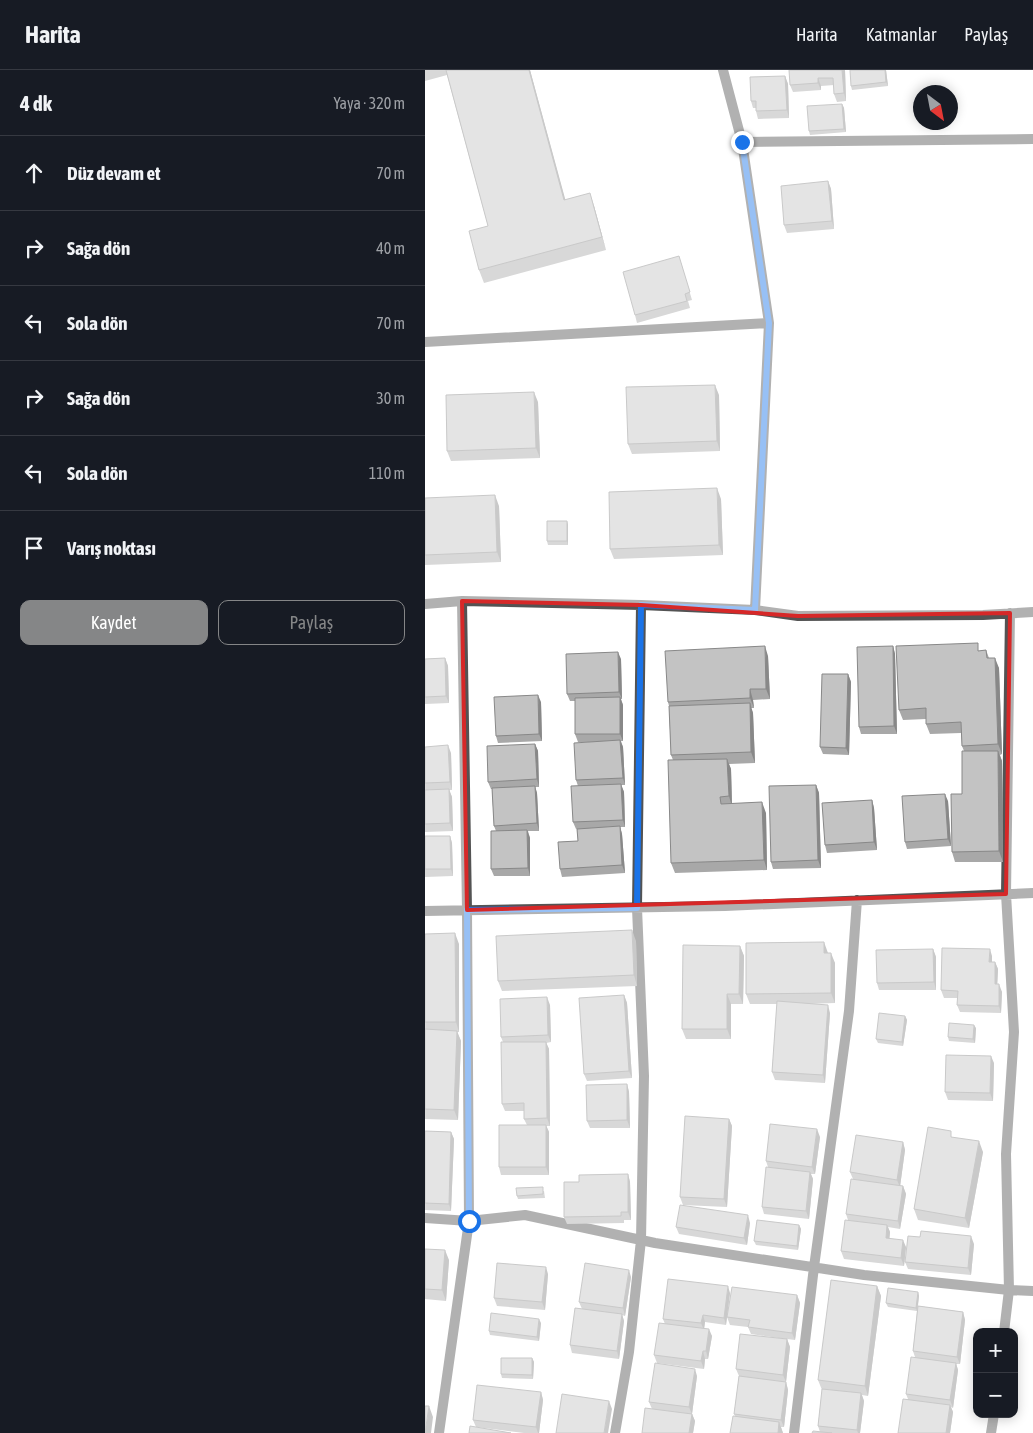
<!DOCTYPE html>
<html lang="tr">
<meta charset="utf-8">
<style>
body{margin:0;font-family:"Asap Condensed",sans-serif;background:#20242c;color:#f1f3f6}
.controls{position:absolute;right:15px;bottom:15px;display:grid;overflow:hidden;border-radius:10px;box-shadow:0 2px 12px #0003}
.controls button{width:45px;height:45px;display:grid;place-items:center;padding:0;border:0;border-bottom:1px solid #363941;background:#171b24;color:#f1f3f6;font:25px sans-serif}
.compass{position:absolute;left:488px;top:15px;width:45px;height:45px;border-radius:50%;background:#171b24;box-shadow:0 2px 12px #0003;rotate:148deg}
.stop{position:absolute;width:15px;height:15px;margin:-11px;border:4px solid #1a73e8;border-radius:50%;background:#fff}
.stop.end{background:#1a73e8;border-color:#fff;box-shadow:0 1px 5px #0008}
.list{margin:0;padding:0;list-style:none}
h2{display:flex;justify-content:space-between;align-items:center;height:65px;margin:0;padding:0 20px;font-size:21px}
h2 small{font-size:16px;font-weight:400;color:#9ea1a6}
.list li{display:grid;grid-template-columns:32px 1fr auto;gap:15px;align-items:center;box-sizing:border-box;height:75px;padding:0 20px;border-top:1px solid #363941}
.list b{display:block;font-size:19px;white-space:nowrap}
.list em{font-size:16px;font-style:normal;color:#9ea1a6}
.actions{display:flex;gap:10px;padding:15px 20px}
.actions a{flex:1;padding:11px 0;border:1px solid #858687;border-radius:10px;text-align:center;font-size:18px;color:#858687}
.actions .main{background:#858687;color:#fff}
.icon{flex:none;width:28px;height:28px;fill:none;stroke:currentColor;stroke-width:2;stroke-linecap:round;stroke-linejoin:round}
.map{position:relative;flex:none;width:608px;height:1363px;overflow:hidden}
header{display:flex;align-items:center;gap:30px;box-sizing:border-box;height:70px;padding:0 25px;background:#171b24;border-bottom:1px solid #363941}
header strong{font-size:24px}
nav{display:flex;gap:28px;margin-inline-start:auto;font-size:18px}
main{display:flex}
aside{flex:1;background:#171b24}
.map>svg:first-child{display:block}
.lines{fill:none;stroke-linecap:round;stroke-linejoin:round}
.street{stroke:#535353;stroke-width:10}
.wall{fill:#a8a8a8}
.shaded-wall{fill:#888}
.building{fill:#c3c3c3;stroke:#888}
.route{stroke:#1a73e8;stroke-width:6}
.marked{fill:none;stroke:#d62828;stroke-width:4;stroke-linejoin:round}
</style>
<header>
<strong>Harita</strong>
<nav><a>Harita</a><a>Katmanlar</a><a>Paylaş</a></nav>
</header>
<main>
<aside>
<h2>4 dk<small>Yaya · 320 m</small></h2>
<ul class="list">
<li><svg class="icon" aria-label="ahead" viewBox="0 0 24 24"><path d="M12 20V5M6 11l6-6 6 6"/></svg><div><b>Düz devam et</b></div><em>70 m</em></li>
<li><svg class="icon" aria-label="right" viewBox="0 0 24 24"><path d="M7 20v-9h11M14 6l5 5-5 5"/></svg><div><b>Sağa dön</b></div><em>40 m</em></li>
<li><svg class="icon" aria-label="left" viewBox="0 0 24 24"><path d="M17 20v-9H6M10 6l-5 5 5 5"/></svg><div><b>Sola dön</b></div><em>70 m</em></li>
<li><svg class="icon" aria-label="right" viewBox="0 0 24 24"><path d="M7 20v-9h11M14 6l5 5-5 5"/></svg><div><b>Sağa dön</b></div><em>30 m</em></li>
<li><svg class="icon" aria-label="left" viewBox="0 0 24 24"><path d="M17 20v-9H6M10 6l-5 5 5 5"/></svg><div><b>Sola dön</b></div><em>110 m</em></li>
<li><svg class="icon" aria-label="arrive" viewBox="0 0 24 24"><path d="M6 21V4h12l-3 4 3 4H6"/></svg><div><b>Varış noktası</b></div></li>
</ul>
<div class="actions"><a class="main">Kaydet</a><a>Paylaş</a></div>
</aside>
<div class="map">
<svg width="608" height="1363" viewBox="0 0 608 1363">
<rect width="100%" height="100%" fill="#fff"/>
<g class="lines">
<path class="street" d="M298 0 317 72 344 253 330 540
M317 72 608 69
M0 272 344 253
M0 534 37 531 216 535 330 540 373 546 558 545 608 542
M0 841 300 836 608 823
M0 1148 44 1151 100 1145 230 1173 439 1205 584 1220 608 1221
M579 1262 584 1220 581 1084 589 962 581 824 585 543
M14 1363 44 1151 42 840 37 531
M190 1363 204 1282 216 1170 219 1006 212 838 216 535
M369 1363 389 1197 424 941 432 830
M566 1363 569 1344"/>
</g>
<path class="wall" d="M0 0H105L140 130 169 136 181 180 59 213 54 200 63 156 22 5 0 11Z
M420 0 421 31 412 32 409 24V15L396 16V20L368 22 365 15Z
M461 0 463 16 427 20 426 16Z
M360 6 363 14 364 48 333 49 331 41V38H328L326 31Z
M417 34 419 38 421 62 385 65 384 61Z
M403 111 406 119 409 159 362 163 359 155Z
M254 186 267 230 263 231 265 238 212 253 210 245Z
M294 325 295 381 207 384 203 374Z
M113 332 115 388 26 391 22 381Z
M0 428 74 436 76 492 0 495Z
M296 429 298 485 189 489 185 479Z
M142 451 143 455V475H123L122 471Z
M468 576 470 584 472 664H436L434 657Z
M561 580 564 588 574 598 577 684 575 685 577 691 578 792H530L527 782 537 724 539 681 537 676 536 663 505 664 501 654V649L478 650 474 640 556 581Z
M343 586 345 629 328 630 329 638H326L328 643 330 693 304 694 306 699 307 733 341 743 342 800 250 803 246 793 248 690 246 685 244 636 243 632Z
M20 588 23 596 24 633 0 634V589Z
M196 589 197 629H196L198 635V671H196L198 677 200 715H196L199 722 200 757H195L197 764 200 803 137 807 135 799 153 771 152 759H151L148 752 153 716 151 710 168 672H153L150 664V631H145L142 624Z
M423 604 426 612 424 685 398 684 395 677Z
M116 632 117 671 73 673 71 666Z
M110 674 113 681 114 717H110L112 723 114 761H103L105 768V806H69L66 799 71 761 69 756 67 719H66L63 712Z
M0 677 26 683 27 720H24L27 727 28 761 0 762Z
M391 715 394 723 396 798 348 799 346 792Z
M447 730 449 738 452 780 402 783 400 775Z
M523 731 526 776 482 779 480 772Z
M0 766H25L27 773 28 806 0 807Z
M0 864 34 874V962H32L36 971 33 1050 0 1049Z
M211 871 212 916 77 921 73 911Z
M315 876 319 886 318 934H306V969H261L257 959Z
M508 879 511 887V920H454L452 913Z
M403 883 410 893V933L381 934 405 943 400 1013 350 1010 347 1002 352 934H325L321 924Z
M567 886V892H570L573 899 572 914 577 922 576 943 535 942 532 935 533 928H519L516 920Z
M199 925 202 933 207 1008 162 1011 159 1004Z
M125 935 126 972 121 973 124 979 125 1056H121L124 1062V1105H76L74 1097 102 1055 99 1049V1041H80L77 1034 78 972 76 967Z
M480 946 482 950 478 976 453 973 451 969Z
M551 958 550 973 524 971 523 967Z
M569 993 568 1031 523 1030 520 1022Z
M202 1014 204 1022 205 1058H165L162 1051Z
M304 1049 307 1056 302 1137 258 1135 255 1127Z
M0 1061 26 1062 29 1069 26 1141 0 1140Z
M395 1067 390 1104H386L388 1109 384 1149 339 1144 337 1137 343 1097 341 1091Z
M529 1067 558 1082 544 1158 493 1150 489 1139Z
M478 1072 480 1080 475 1116H478L481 1124 475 1159 463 1157 465 1162 464 1168 481 1177 479 1196 419 1189 416 1181 423 1150 421 1144 428 1109 425 1102Z
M203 1104 205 1112 206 1150H199V1153L142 1154 139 1147 154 1112Z
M119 1121 120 1128 93 1129 92 1126Z
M325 1153 322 1175 254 1164 251 1157Z
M374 1155 376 1159 373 1180 331 1175 329 1171Z
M549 1174 546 1205 483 1199 480 1192Z
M0 1179 24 1190 21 1231 0 1229Z
M123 1204 120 1240 72 1236 69 1228Z
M206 1207 200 1246 197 1245 199 1251 194 1289 147 1283 145 1275 157 1239 154 1232Z
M452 1216 456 1226 443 1326 437 1325 439 1331 435 1363H387L395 1362 393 1356 397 1320 393 1310Z
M493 1222 494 1226 493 1236 538 1242 540 1250 535 1294H531L533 1300 528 1338 526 1337 528 1342 525 1363H473L483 1329 481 1324 490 1287 488 1281 492 1241 463 1237 461 1233Z
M305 1223 301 1255 280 1252 279 1258 287 1266 283 1289H280L279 1299 232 1293 229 1285 240 1254 238 1249Z
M372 1225 375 1233 370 1270 362 1269 365 1277 361 1312 342 1310 361 1312 363 1320 359 1357H356L358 1363H305L310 1346 309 1344 314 1306 311 1299 360 1269 326 1264 323 1257 305 1255 302 1247Z
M116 1253 114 1271 65 1265 64 1261Z
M107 1288 109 1292 108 1309 77 1308 76 1304Z
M272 1306 267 1344 270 1351 268 1363H217L227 1339 224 1332Z
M116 1322 118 1330 114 1363H99L51 1357 48 1350Z"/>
<path class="shaded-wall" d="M104 0H105L144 143 139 130Z
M417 0H420L421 31 419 23Z
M460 0H461L463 16 461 12Z
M360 6 363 14 364 48 362 40Z
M393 8 396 16V20L393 13Z
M417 34 419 38 421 62 419 59Z
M403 111 406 119 409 159 407 151Z
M165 123 169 136 181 180 177 167Z
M290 315 294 325 295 381 292 371Z
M109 322 113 332 115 388 111 378Z
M292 418 296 429 298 485 294 475Z
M70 425 74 436 76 492 72 482Z
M142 451 143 455V475L142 471Z
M340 576 343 586 345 629 341 619Z
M468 576 470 584 472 664 469 656Z
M193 582 196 589 197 629 194 622Z
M20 588 23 596 24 633 21 626Z
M570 588 574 598 577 684 573 674Z
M423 604 426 612 424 685 421 678Z
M325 619 328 630 329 638 325 628Z
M113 625 116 632 117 671 114 664Z
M195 627 198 635V671L195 664Z
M325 633 328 643 330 693 326 682Z
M195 670 198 677 200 715 198 708Z
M110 674 113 681 114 717 112 709Z
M23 675 26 683 27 720 25 712Z
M573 681 577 691 578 792 574 781Z
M302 689 306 699 307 737 304 726Z
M196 714 199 722 200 757 198 750Z
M391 715 394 723 396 798 393 790Z
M110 716 112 723 114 761 112 753Z
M24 719 27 727 28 761 25 753Z
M520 724 523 731 526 776 523 769Z
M447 730 449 738 452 780 449 772Z
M337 732 341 743 342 800 339 790Z
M195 756 197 764 200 803 197 795Z
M102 760 105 768V806L103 798Z
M25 766 27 773 28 806 26 799Z
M207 860 211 871 212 916 209 905Z
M30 863 34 874V962L31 952Z
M399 872 403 883H399Z
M315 876 319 886 318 934 314 924Z
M508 879 511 887V920L509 912Z
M565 879 567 886V899L564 892Z
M406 883 410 893V933L406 923Z
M570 892 573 899 572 922 570 914Z
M574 914 577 922 576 943 574 936Z
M302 924 306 934V969L302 959Z
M199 925 202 933 207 1008 204 1001Z
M122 927 125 935 126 972 123 965Z
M403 935 405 943 400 1013 398 1005Z
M480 946 482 950 478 976 477 972Z
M549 955 551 958 550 973 548 969Z
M32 961 36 971 33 1050 29 1040Z
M121 972 124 979 125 1056 122 1048Z
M566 986 569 993 568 1031 565 1023Z
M202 1014 204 1022 205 1058 202 1050Z
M304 1049 307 1056 302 1137 299 1129Z
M121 1055 124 1062V1105L121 1097Z
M392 1059 395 1067 390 1104 387 1097Z
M26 1062 29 1069 26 1141 24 1134Z
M554 1071 558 1082 544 1158 540 1148Z
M478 1072 480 1080 475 1117 472 1110Z
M385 1102 388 1109 384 1149 381 1141Z
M203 1104 205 1112 206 1150 203 1142Z
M478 1116 481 1124 475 1159 473 1151Z
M323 1145 325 1153 322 1175 319 1168Z
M374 1155 376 1159 373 1180 372 1176Z
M462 1155 465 1162 464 1175 461 1168Z
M546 1166 549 1174 546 1205 543 1198Z
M478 1170 481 1177 479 1196 476 1188Z
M20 1180 24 1190 21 1231 17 1220Z
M121 1197 123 1204 120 1240 117 1232Z
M204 1200 206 1207 200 1246 198 1238Z
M303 1216 305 1223 301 1255 299 1248Z
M452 1216 456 1226 443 1326 440 1316Z
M493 1222 494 1226 492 1241 491 1238Z
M372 1225 375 1233 370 1270 367 1263Z
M538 1242 540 1250 535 1294 532 1287Z
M197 1244 199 1251 194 1289 192 1281Z
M278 1245 280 1252 279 1260 276 1253Z
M114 1249 116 1253 114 1271 112 1267Z
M284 1259 287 1266 283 1289 281 1281Z
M362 1269 365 1277 361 1312 358 1305Z
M278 1281 280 1289 279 1299 276 1291Z
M107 1288 109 1292 108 1309 107 1305Z
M531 1293 533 1300 528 1338 525 1330Z
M270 1299 272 1306 267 1344 270 1351 268 1363H264L267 1344 264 1337Z
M361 1312 363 1320 359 1357 356 1350Z
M116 1322 118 1330 114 1363H113L111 1357Z
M436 1323 439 1331 435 1363H433L432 1360Z
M184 1331 187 1339 183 1363H179Z
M525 1335 528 1342 525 1363H521Z
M4 1336 8 1347 6 1363H0Z
M354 1352 358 1363H353Z"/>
<path class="building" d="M21 0H104L139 130 165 123 177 167 54 200 44 161 63 156Z
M364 0H417L419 23 409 24 408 8H393V13L365 15Z
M425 0H460L461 12 426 16Z
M360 6 362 40 331 41V31H326L325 7Z
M417 34 419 59 384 61 382 36Z
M403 111 407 151 359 155 356 116Z
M254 186 265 222 260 224 262 231 210 245 198 202Z
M290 315 292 371 203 374 201 317Z
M109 322 111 378 22 381 21 325Z
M292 418 294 475 185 479 184 422Z
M70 425 72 482 0 485V428Z
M122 451H142V471H122Z
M553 573V581L561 580 562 588H570L573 674 537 676 536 652 501 654V638L474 640 471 576Z
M340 576 341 619H325V628L243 632 240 581Z
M468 576 469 656 434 657 432 577Z
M193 582 194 622 142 624 141 584Z
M20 588 21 626 0 627V589Z
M397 604H423L421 678 395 677Z
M113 625 114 664 71 666 69 627Z
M195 627V664H150V628Z
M325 633 326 682 246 685 244 636Z
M195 670 198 708 151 710 149 673Z
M110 674 112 709 63 712 62 676Z
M23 675 25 712 0 713V677Z
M537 681H573L574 781 527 782 526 724H537Z
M302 689 304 726 295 727 296 734 337 732 339 790 246 793 243 690Z
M196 714 198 750 148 752 146 716Z
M391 715 393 790 346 792 344 716Z
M110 716 112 753 69 756 67 718Z
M24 719 25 753 0 754V720Z
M520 724 523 769 480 772 477 726Z
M447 730 449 772 400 775 397 733Z
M195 756 197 795 135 799 133 772 153 771 152 759Z
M102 760 103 798 66 799V761Z
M0 766H25L26 799H0Z
M207 860 209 905 73 911 71 866Z
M30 863 31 952H0V864Z
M399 872V883H406V923L321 924V873Z
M258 875 315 876 314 924H302V959H257Z
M517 878 565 879 564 892H570V914H574V936L532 935 533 921 516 920Z
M508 879 509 912 452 913 451 880Z
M199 925 204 1001 159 1004 154 928Z
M122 927 123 965 76 967 75 929Z
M352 931 403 935 398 1005 347 1002Z
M454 943 480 946 477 972 451 969Z
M524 953 549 955 548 969 523 967Z
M0 959 32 961 29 1040 0 1039Z
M76 972H121L122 1048 99 1049V1033L77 1034Z
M521 985 566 986 565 1023 520 1022Z
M202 1014V1050L162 1051 161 1015Z
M260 1046 304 1049 299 1129 255 1127Z
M345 1054 392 1059 387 1097 341 1091Z
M74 1055H121V1097H74Z
M503 1057 526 1061V1067L554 1071 540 1148 489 1139Z
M0 1061 26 1062 24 1134 0 1133Z
M431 1065 478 1072 472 1110 425 1102Z
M341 1097 385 1102 381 1141 337 1137Z
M203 1104V1142H196V1146L139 1147V1112H154V1105Z
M426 1109 478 1116 473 1151 421 1144Z
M118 1117V1124L92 1126 91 1118Z
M255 1135 323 1145 319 1168 251 1157Z
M332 1150 374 1155 372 1176 329 1171Z
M420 1150 462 1155 461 1168 478 1170 476 1188 416 1181Z
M496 1161 546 1166 543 1198 480 1192 483 1166 495 1167Z
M0 1179 20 1180 17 1220 0 1219Z
M72 1193 121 1197 117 1232 69 1228Z
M160 1193 204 1200 198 1238 154 1232Z
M243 1209 303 1216 299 1248 278 1245 276 1253 238 1249Z
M406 1210 452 1216 440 1316 393 1310Z
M307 1217 372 1225 367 1263 323 1257 325 1250 302 1247Z
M463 1218 493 1222 491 1238 461 1233Z
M493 1236 538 1242 532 1287 488 1281Z
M150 1238 197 1244 192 1281 145 1275Z
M66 1243 114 1249 112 1267 64 1261Z
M234 1253 284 1259 281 1281H278L276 1291 229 1285Z
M315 1264 362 1269 358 1305 311 1299Z
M486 1287 531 1293 525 1330 481 1324Z
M76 1288H107V1305L76 1304Z
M230 1293 270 1299 264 1337 224 1332Z
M314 1306 361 1312 356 1350 309 1344Z
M52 1315 116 1322 111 1357 48 1350Z
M397 1319 436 1323 432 1360 393 1356Z
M137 1324 184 1331 179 1363H131Z
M478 1329 525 1335 521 1363H473Z
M0 1336H4L0 1363Z
M220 1338 267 1344 264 1363H217Z
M308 1346 354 1352 353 1363H305Z
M45 1356 86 1363H44Z
M388 1361 407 1363H387Z"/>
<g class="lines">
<path class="route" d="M44 1151 42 840 212 838 216 535 330 540 344 253 317 72"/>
</g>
<path d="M0 0H608V1363H0ZM37 531 216 535 373 546 585 543 581 824 42 840Z" fill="#fff" fill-opacity=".55" fill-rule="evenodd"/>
<path class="marked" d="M37 531 216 535 373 546 585 543 581 824 42 840Z"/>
</svg>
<div class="controls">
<button>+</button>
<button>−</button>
</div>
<svg class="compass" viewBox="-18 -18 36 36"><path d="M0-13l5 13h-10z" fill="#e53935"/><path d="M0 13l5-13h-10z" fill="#9ea1a6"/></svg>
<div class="stop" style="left:44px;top:1151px"></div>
<div class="stop end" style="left:317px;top:72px"></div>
</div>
</main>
